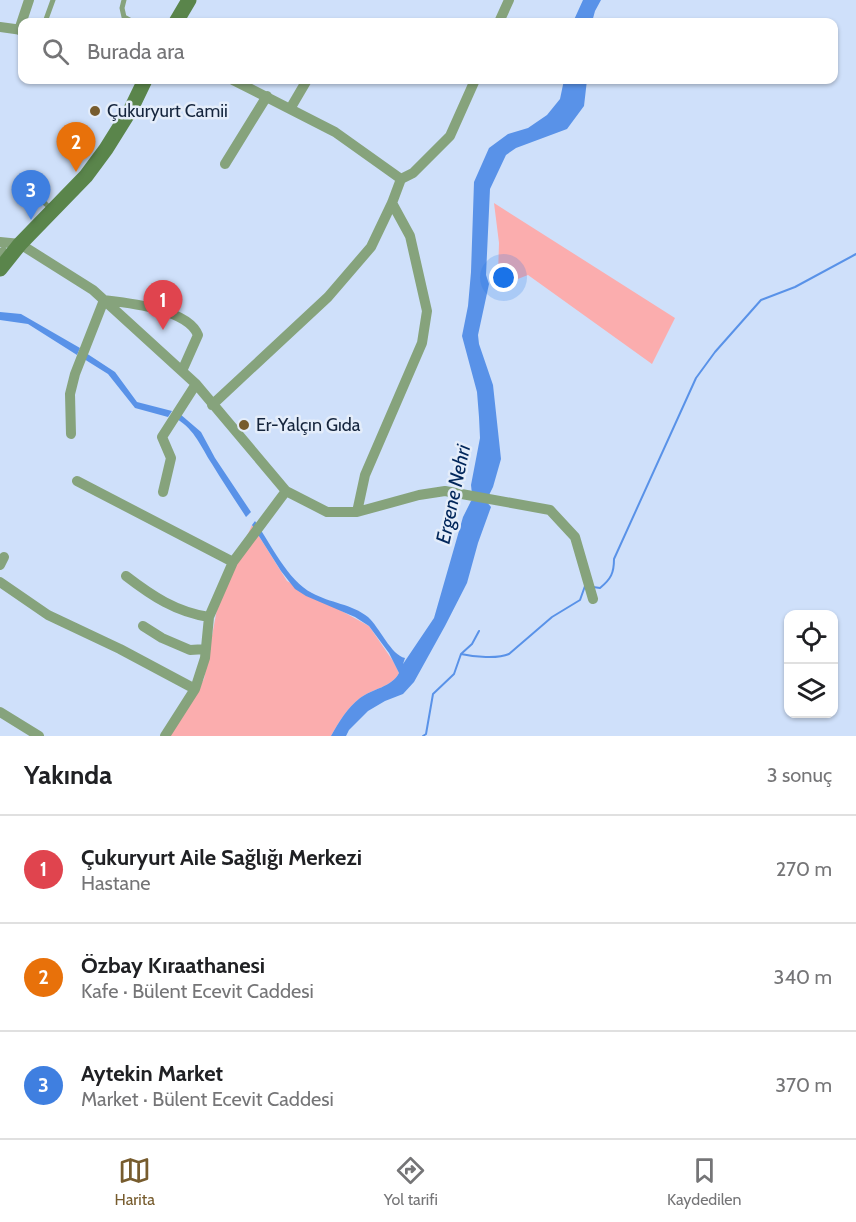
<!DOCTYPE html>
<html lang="tr">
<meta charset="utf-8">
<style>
body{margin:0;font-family:Cabin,sans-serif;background:#f2f2f2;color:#202124}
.controls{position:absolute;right:18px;bottom:18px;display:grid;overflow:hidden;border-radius:12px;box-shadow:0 2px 4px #0004}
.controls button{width:54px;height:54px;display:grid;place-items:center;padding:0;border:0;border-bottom:2px solid #e0e0e0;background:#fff;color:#202124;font:30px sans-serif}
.you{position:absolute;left:504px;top:278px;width:21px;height:21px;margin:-15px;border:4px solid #fff;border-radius:50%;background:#1a73e8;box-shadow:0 0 0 9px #1a73e833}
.badge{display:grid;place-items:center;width:39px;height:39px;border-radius:50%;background:#775c2e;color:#fff;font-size:20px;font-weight:700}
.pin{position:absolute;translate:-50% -50px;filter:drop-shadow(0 2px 3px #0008)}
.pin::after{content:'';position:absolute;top:32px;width:21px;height:18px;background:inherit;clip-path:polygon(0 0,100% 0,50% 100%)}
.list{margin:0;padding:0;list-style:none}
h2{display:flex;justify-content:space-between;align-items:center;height:78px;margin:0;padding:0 24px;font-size:26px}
h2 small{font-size:20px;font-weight:400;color:#757577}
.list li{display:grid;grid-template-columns:39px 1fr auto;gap:18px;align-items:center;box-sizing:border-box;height:108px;padding:0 24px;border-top:2px solid #e0e0e0}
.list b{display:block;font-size:22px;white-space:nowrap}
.list p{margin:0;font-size:20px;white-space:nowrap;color:#757577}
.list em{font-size:20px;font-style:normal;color:#757577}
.icon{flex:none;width:33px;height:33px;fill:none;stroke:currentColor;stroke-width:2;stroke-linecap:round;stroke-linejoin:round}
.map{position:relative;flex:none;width:856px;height:736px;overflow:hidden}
.search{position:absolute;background:#fff;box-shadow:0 2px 4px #0004;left:18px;right:18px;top:18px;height:66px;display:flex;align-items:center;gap:15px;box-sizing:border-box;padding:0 21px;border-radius:12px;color:#757577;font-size:22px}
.sheet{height:402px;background:#fff}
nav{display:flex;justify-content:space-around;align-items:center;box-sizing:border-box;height:84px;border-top:2px solid #e0e0e0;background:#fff;font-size:16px;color:#757577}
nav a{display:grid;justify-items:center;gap:3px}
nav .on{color:#775c2e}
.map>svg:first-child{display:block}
.green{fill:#fbadae}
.water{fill:#5992e8}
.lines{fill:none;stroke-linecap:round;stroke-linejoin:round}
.stream{stroke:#5992e8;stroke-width:2}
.service{stroke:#86a37c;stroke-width:5}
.minor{stroke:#86a37c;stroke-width:10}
.secondary{stroke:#5a854b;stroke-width:15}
.poi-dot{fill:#775c2e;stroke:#e4edfa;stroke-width:2}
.labels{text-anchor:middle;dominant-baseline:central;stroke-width:5;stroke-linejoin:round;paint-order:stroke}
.poi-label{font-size:18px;fill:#14243c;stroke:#e4edfa;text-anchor:start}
.water-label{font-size:20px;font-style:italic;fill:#01265a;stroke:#e4edfa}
</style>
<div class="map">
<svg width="856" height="736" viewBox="0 0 856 736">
<rect width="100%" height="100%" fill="#cfe0fa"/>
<path class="green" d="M494 203 675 318 652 364 528 275 510 282 498 275 499 243Z
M252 525 287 581 369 626 393 661 399 673C392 687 372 689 360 698 347 708 339 722 331 736H168L204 679 219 598Z"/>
<path class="water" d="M583 0H601L595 11 592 22H573Z
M564 80H587L584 106 567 129 516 148 506 155 490 189 486 275 489 284 478 335 479 344 493 385 501 459 493 487 488 497 472 494 471 485 480 438 479 417 477 392 462 336 468 306 471 272 474 182 489 148 508 134 528 128 547 115 560 99Z
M0 312 21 314 80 348 77 355 28 324 0 320Z
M86 353 115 372 137 402 172 411 168 417 135 408 108 374 84 359Z
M180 414 201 432 215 458 251 512 246 517C235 500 223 482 212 464 201 447 195 430 177 419Z
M471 501H486L491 507 478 543 467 583 445 626 414 682 403 694 385 701 368 711 349 730 346 736H331C339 722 347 708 360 698 372 689 392 687 399 673L389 653 369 626 355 617 306 596 295 589 281 571 252 525 255 521C270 543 288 581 312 593 330 603 352 604 368 617 380 628 391 655 405 658L403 664 434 618 463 517Z"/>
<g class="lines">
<path class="stream" d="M593 587 600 588C611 579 614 573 614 559L696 378 715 352 761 300 795 287 856 254
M461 654C474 657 498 659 509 654L552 617 580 600 585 586
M423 736 426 734 433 694 454 674 461 654 472 644 479 631"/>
<path class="service" d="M124 0 122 8 124 17 133 22
M45 22 53 0
M23 194 33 192 51 209"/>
<path class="minor" d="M499 22 509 0
M0 27 22 30
M19 30 29 0
M233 80 335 132 401 179
M290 109 307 80
M225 164 267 96
M0 242 20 244 93 290 196 384 286 491 327 512H357L419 495 445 491 550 510 575 537 593 599
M0 256 3 252
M212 405 328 297 371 247 392 203 401 179 413 173 450 136 475 80
M71 434 70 394 75 374 104 300C129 303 188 309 198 335L182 371
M77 481 233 562
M163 492 171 458 162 437 196 384
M357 512 365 475 422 343 427 311 410 236 392 203
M0 565 4 557
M126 576C152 596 176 612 209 617
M0 582 48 615 120 649 195 689
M143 626 162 638 190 650 206 649
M0 712 39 736
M165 736 195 689 205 658 209 617 233 562 286 491"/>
<path class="secondary" d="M176 22 189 0
M0 269 20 244 86 176 106 149 131 109 145 80"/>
</g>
<g class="poi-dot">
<circle cx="95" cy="111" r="6"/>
<circle cx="244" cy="425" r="6"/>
</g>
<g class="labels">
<g class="poi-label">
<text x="107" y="111">Çukuryurt Camii</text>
<text x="256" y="425">Er-Yalçın Gıda</text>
</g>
<g class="water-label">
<text transform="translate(453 494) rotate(-78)">Ergene Nehri</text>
</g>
</g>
</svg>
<div class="controls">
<button><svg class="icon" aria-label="locate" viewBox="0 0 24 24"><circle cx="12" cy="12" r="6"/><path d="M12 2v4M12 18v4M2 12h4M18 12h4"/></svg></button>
<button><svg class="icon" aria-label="layers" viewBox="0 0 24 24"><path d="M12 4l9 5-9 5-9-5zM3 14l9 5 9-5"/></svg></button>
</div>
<div class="you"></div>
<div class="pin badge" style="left:163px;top:330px;background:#e0444e">1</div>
<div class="pin badge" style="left:76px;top:172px;background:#e8710a">2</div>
<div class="pin badge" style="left:31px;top:220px;background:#3f7fe0">3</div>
<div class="search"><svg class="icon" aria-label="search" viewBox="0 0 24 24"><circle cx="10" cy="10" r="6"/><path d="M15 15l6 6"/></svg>Burada ara</div>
</div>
<section class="sheet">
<h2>Yakında<small>3 sonuç</small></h2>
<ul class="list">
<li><span class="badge" style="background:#e0444e">1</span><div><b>Çukuryurt Aile Sağlığı Merkezi</b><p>Hastane</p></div><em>270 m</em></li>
<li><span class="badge" style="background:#e8710a">2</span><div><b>Özbay Kıraathanesi</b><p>Kafe · Bülent Ecevit Caddesi</p></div><em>340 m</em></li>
<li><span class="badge" style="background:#3f7fe0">3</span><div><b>Aytekin Market</b><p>Market · Bülent Ecevit Caddesi</p></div><em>370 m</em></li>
</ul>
</section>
<nav>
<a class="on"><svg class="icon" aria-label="map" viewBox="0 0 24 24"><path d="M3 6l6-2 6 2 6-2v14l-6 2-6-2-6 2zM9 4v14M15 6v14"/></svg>Harita</a>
<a><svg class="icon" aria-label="directions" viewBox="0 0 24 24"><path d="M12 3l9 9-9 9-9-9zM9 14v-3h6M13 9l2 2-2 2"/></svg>Yol tarifi</a>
<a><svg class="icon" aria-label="saved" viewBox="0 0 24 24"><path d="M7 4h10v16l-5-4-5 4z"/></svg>Kaydedilen</a>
</nav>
